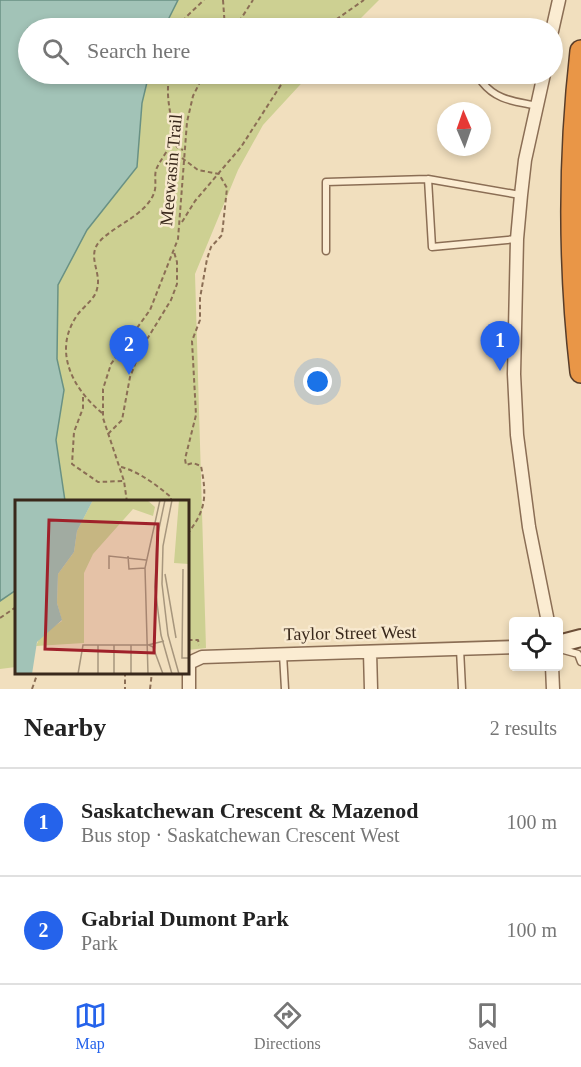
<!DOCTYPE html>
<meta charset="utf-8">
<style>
body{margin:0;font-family:"Times New Roman",serif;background:#f6f6f6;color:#222}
.controls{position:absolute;right:18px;bottom:18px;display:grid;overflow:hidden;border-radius:6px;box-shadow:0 3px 9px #0003}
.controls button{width:54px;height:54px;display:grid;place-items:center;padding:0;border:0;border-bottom:2px solid #e0e0e0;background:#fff;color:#222;font:30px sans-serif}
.compass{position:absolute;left:437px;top:102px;width:54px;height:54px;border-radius:50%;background:#fff;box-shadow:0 3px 9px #0003;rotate:358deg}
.you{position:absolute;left:318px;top:382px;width:21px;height:21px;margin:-15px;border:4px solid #fff;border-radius:50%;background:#1a73e8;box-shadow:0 0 0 9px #1a73e833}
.badge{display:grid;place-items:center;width:39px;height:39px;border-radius:50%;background:#2563eb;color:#fff;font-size:20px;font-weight:700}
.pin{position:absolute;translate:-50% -50px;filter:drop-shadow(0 2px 3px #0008)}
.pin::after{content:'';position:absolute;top:32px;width:21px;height:18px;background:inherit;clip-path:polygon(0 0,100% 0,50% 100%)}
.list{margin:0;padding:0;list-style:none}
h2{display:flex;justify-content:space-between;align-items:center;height:78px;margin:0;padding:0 24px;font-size:26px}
h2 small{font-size:20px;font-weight:400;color:#767676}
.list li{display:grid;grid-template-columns:39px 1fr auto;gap:18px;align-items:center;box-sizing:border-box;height:108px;padding:0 24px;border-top:2px solid #e0e0e0}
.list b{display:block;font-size:22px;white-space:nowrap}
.list p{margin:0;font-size:20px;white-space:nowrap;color:#767676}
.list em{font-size:20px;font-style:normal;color:#767676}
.icon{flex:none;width:33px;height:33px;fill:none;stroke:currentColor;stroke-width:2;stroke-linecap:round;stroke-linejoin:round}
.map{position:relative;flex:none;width:581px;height:689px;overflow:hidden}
.search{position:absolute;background:#fff;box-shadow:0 3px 9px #0003;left:18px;right:18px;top:18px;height:66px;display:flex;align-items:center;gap:15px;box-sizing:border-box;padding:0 21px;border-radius:33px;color:#767676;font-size:22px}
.sheet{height:294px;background:#fff}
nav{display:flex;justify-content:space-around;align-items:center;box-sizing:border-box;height:84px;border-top:2px solid #e0e0e0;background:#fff;font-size:16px;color:#767676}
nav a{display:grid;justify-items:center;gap:3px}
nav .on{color:#2563eb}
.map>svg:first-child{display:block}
.green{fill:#cdd092}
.water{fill:#a2c3b7;stroke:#699184;stroke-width:1.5}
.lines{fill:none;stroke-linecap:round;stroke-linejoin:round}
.lane-casing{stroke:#8b6e55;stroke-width:9}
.street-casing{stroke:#8b6e55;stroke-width:15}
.secondary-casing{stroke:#6d4f39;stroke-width:20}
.highway-casing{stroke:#583d2a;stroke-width:24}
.path{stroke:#8b6e55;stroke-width:2;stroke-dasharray:4.5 3;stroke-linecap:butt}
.lane{stroke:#fbecd2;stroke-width:6}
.street{stroke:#fbecd2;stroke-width:12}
.secondary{stroke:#fbecd2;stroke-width:16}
.highway{stroke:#e99647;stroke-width:21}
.labels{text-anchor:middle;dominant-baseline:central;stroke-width:5;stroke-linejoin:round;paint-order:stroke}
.street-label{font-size:18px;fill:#39281b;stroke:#f8e9cf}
.inset-road{fill:none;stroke:#a7967d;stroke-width:1.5}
.view{fill:#9f212a;fill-opacity:0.15;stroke:#9f212a;stroke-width:3}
.inset-edge{fill:none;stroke:#39281b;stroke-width:3}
</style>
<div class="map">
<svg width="581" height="689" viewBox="0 0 581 689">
<rect width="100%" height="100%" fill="#f1dfbe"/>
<path class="green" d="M178 0H379L351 28H164Z
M149 74H310L263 125 238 170 195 274 206 648 188 650V502L65 501 56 440 64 390 57 359 58 285 87 230 137 167 142 103Z
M16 590V667L0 669V601Z"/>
<path class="water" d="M0 0H178L164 28H28V74H149L142 103 137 167 87 230 58 285 57 359 64 390 56 440 65 501 16 502V590L0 601Z"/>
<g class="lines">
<defs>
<path id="lane" d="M496 28 512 24 528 28
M482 82C497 101 515 101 537 106
M428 179 432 247 517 239
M326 251V182L428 179 520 195
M460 649 462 689
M560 649 578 654 581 662
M283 654 285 689"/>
<path id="street" d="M552 31 559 0
M544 74 525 160 521 195 517 239 514 374 517 435 529 527 548 622
M370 652 371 689
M552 666 553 689
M189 689V663L202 657 514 647"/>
<path id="secondary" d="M558 644 581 638"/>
<path id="highway" d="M581 51C569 157 569 266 581 372"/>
</defs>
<use href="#lane" class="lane-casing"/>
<use href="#street" class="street-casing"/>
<use href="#secondary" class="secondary-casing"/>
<use href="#highway" class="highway-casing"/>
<path class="path" d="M223 0 225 28
M179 28 186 17 204 0
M235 28 253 0
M324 28 364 0
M172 138 177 147 183 150
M182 158 198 170 219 174 227 188 222 235 211 247 207 259 200 298V320L192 341 196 415 185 459 186 465 193 463 201 466C207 496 206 510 188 533
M182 222 195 201 241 147 288 74
M83 397V408L74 432 72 464 98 482 124 481
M102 413C72 388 52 350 78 314 84 306 95 299 97 289 102 272 86 256 100 241 115 225 146 215 154 193 157 186 154 177 156 170 160 159 171 149 172 137 173 114 164 98 170 74
M108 434 122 420 130 377 141 349 171 300 177 284V262L174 252
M121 467C140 472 156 485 171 497V502
M127 502 124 481 103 418V389L111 364 150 310 178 239 187 122 193 96 204 74
M0 618 16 607
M188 640H198L199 645
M125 672V689
M32 689 38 672
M150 689 152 672"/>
<use href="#lane" class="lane"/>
<use href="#street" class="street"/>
<use href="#secondary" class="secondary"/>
<use href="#highway" class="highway"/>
</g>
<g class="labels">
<g class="street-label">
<text transform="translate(171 170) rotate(-85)">Meewasin Trail</text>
<text transform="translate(350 633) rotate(-1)">Taylor Street West</text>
</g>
</g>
<g transform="translate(15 500)">
<rect width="174" height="174" fill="#f1dfbe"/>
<path d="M78 0H132L140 7 138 16 118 9 78 54 69 73V143L21 146 26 135 47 121 42 103 43 74 59 52 62 31ZM164 0H174V64L159 63Z" fill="#cdd092"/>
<path d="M0 0H78L62 31 59 52 43 74 42 103 47 120 22 142 17 174H0Z" fill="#a2c3b7"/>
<path class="inset-road" d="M150 0 142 38 140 87 146 135 157 174M157 0 148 46 147 84 153 135 164 174M113 56 114 69 130 68M94 69V56L131 60M168 69 167 158H174M150 74 161 138M83 145V174M116 145V174M134 145 138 147 148 174M63 174 68 145H133L149 141M99 174V145M133 174 130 68 145 0"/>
<path class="view" d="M34 20 143 24 139 153 30 149Z"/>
<rect width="174" height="174" class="inset-edge"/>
</g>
</svg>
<div class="controls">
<button><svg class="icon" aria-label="locate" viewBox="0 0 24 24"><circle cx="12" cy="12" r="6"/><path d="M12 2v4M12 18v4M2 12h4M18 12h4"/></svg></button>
</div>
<svg class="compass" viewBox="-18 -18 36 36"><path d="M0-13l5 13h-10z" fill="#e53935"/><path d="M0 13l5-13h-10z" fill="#767676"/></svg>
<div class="you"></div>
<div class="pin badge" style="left:500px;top:371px">1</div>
<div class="pin badge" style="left:129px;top:375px">2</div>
<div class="search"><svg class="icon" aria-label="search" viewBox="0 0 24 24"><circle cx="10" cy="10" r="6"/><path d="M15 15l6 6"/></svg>Search here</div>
</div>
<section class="sheet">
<h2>Nearby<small>2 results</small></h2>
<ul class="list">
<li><span class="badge">1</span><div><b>Saskatchewan Crescent &amp; Mazenod</b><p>Bus stop · Saskatchewan Crescent West</p></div><em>100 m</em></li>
<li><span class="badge">2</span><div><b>Gabrial Dumont Park</b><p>Park</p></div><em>100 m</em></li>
</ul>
</section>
<nav>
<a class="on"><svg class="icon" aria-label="map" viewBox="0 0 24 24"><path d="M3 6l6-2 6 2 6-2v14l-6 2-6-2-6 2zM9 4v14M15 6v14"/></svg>Map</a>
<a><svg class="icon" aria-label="directions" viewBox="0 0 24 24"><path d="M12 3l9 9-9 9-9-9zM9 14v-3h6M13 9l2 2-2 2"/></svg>Directions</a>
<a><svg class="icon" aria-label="saved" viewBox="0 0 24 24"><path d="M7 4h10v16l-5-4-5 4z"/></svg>Saved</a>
</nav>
